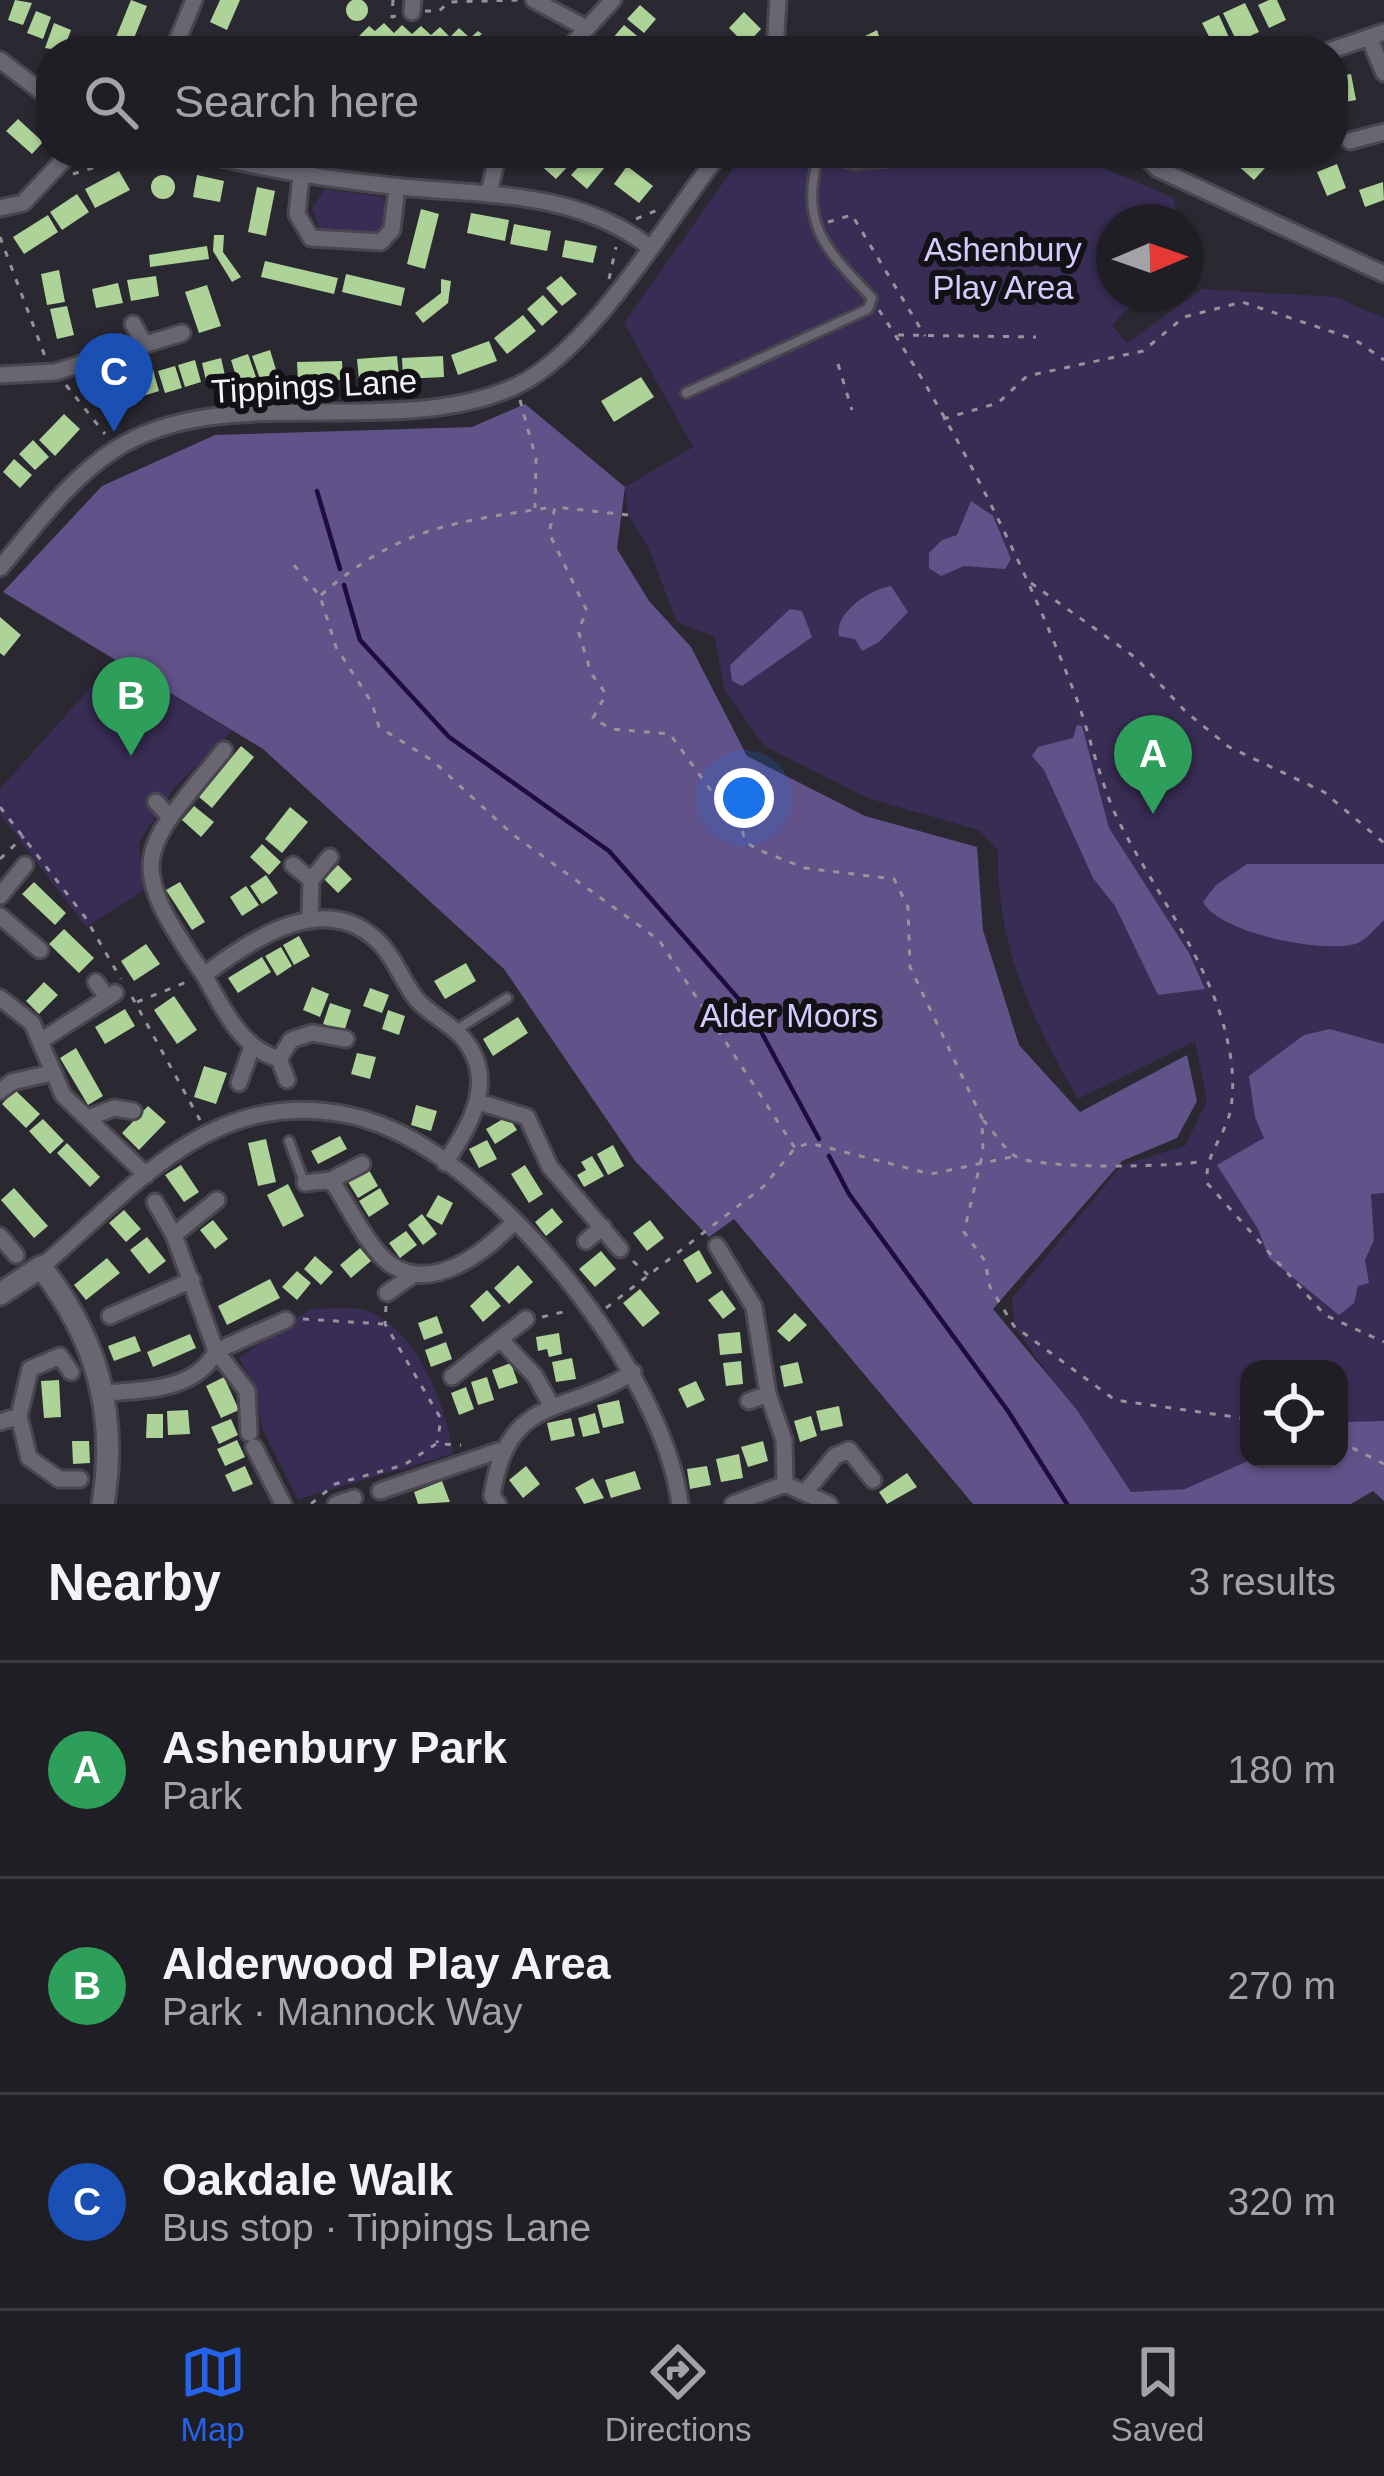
<!DOCTYPE html>
<meta charset="utf-8">
<style>
body{margin:0;font-family:Helvetica,sans-serif;background:#28272d;color:#f1f3f6}
.controls{position:absolute;right:36px;bottom:36px;display:grid;overflow:hidden;border-radius:24px;box-shadow:0 3px 9px #0004}
.controls button{width:108px;height:108px;display:grid;place-items:center;padding:0;border:0;border-bottom:3px solid #3d3c42;background:#201e25;color:#f1f3f6;font:60px sans-serif}
.compass{position:absolute;left:1096px;top:204px;width:108px;height:108px;border-radius:50%;background:#201e25;box-shadow:0 3px 9px #0004;rotate:88deg}
.you{position:absolute;left:744px;top:798px;width:42px;height:42px;margin:-30px;border:9px solid #fff;border-radius:50%;background:#1a73e8;box-shadow:0 0 0 18px #1a73e833}
.badge{display:grid;place-items:center;width:78px;height:78px;border-radius:50%;background:#2563eb;color:#fff;font-size:39px;font-weight:700}
.pin{position:absolute;translate:-50% -99px;filter:drop-shadow(0 3px 6px #0008)}
.pin::after{content:'';position:absolute;top:63px;width:42px;height:36px;background:inherit;clip-path:polygon(0 0,100% 0,50% 100%)}
.list{margin:0;padding:0;list-style:none}
h2{display:flex;justify-content:space-between;align-items:center;height:156px;margin:0;padding:0 48px;font-size:51px}
h2 small{font-size:39px;font-weight:400;color:#a2a2a7}
.list li{display:grid;grid-template-columns:78px 1fr auto;gap:36px;align-items:center;box-sizing:border-box;height:216px;padding:0 48px;border-top:3px solid #3d3c42}
.list b{display:block;font-size:45px;white-space:nowrap}
.list p{margin:0;font-size:39px;white-space:nowrap;color:#a2a2a7}
.list em{font-size:39px;font-style:normal;color:#a2a2a7}
.icon{flex:none;width:66px;height:66px;fill:none;stroke:currentColor;stroke-width:2;stroke-linecap:round;stroke-linejoin:round}
.map{position:relative;flex:none;width:1384px;height:1504px;overflow:hidden}
.search{position:absolute;background:#201e25;box-shadow:0 3px 9px #0004;left:36px;right:36px;top:36px;height:132px;display:flex;align-items:center;gap:30px;box-sizing:border-box;padding:0 42px;border-radius:48px;color:#a2a2a7;font-size:45px}
.sheet{height:804px;background:#201e25}
nav{display:flex;justify-content:space-around;align-items:center;box-sizing:border-box;height:168px;border-top:3px solid #3d3c42;background:#201e25;font-size:33px;color:#a2a2a7}
nav a{display:grid;justify-items:center;gap:6px}
nav .on{color:#2563eb}
.map>svg:first-child{display:block}
.green{fill:#392d55}
.forest{fill:#62528a}
.lines{fill:none;stroke-linecap:round;stroke-linejoin:round}
.stream{stroke:#1f0b3d;stroke-width:4.5}
.building{fill:#add398}
.lane-casing{stroke:#49464f;stroke-width:14}
.street-casing{stroke:#49464f;stroke-width:21}
.secondary-casing{stroke:#49464f;stroke-width:27}
.path{stroke:#95939b;stroke-width:3;stroke-dasharray:6 9;stroke-linecap:butt}
.lane{stroke:#686671;stroke-width:8}
.street{stroke:#686671;stroke-width:15}
.secondary{stroke:#686671;stroke-width:21}
.labels{text-anchor:middle;dominant-baseline:central;stroke-width:12;stroke-linejoin:round;paint-order:stroke}
.park-label{font-size:33px;fill:#d7cafd;stroke:#121115}
.street-label{font-size:33px;fill:#f3f2f8;stroke:#121115}
</style>
<div class="map">
<svg width="1384" height="1504" viewBox="0 0 1384 1504">
<rect width="100%" height="100%" fill="#2a2831"/>
<path class="green" d="M744 153H822L850 164 999 157 1096 165 1174 198 1176 222H1114V294H1142L1112 325 1127 343 1202 289 1336 297 1384 318V1421L1339 1422V1369H1249L1252 1459 1185 1489 1131 1492 1014 1326 1012 1298 1122 1165 1185 1146 1207 1101 1195 1041 1078 1099C1031 1018 996 945 998 850L979 830 867 798 764 746 724 689 715 637 677 622 648 547 628 515 625 487 693 447 624 323Z
M325 189 382 197 388 208 381 234 369 239 319 229 312 208Z
M115 660 232 731 175 787 139 842 143 891 86 927 0 814V789Z
M310 1309C327 1309 352 1305 368 1311 418 1331 446 1404 453 1454L298 1499 262 1428 255 1387 239 1358Z"/>
<path class="forest" d="M525 404 625 487 617 549 649 601 691 647 747 756 865 816 977 847 983 930 1019 1045 1080 1112 1187 1055 1197 1101 1177 1138 1122 1161 993 1309 1077 1410 1131 1492 1185 1489 1252 1459H1339V1422L1384 1421V1501L1373 1491 1351 1504H973L734 1219 709 1237 635 1161 504 969 263 749 3 592 102 486 215 435 472 427Z
M971 501 993 516 1011 559 1005 569 964 566 941 576 929 568V553L942 540 957 535Z
M891 586 908 612 879 642 862 651 855 639 839 636C834 613 870 589 891 586Z
M790 609 802 611 812 637 742 686 732 681 730 665Z
M1077 725 1082 726 1109 828 1189 953 1205 989 1158 995 1115 906 1093 878 1044 770 1032 756 1038 747 1073 738Z
M1247 864H1384V920C1375 928 1366 941 1355 944 1321 953 1219 933 1203 902L1216 885Z
M1330 1029 1384 1044V1193L1371 1194 1374 1240 1365 1260 1369 1283 1358 1286 1354 1303 1339 1315 1269 1258 1258 1229 1217 1165 1264 1138 1255 1117 1249 1076 1304 1035Z"/>
<g class="lines">
<path class="stream" d="M317 491 340 569
M344 585 360 640 449 737 609 851 751 1013 819 1139
M829 1156 849 1194 1008 1411 1067 1504"/>
</g>
<path class="building" d="M346 10a11 11 0 1 1 22 0a11 11 0 1 1-22 0Z
M15 0 32 3 23 25 8 20Z
M131 0 147 6 132 43 116 37Z
M220 0H240L227 30 210 22Z
M1269 0H1277L1286 20 1269 28 1258 5Z
M1245 3 1259 32 1237 42 1223 13Z
M640 5 656 19 644 33 627 19Z
M36 11 51 17 43 39 27 33Z
M744 12 761 29 746 45 729 28Z
M1219 15 1231 42 1216 50 1202 23Z
M54 23 71 30 63 51 45 48Z
M384 23 394 33 402 25 412 34 421 26 431 35 440 27 450 37 459 28 470 38 478 31 482 34 458 51 446 43 436 51 427 42 418 51 408 41 400 49 389 39 380 49 370 39 361 47 354 41 369 26 375 31Z
M624 25 642 40 632 51 611 40Z
M877 30 884 51H836Z
M1351 74 1356 100 1334 104 1333 77Z
M18 119 43 142 32 154 6 131Z
M527 153H559L571 163 556 179Z
M1240 153H1269L1274 158 1254 180 1233 161Z
M590 154 605 167 587 189 571 175Z
M1337 164 1346 188 1327 196 1317 172Z
M627 166 653 186 639 203 614 184Z
M119 171 130 190 95 208 85 189Z
M151 187a12 12 0 1 1 24 0a12 12 0 1 1-24 0Z
M197 175 224 181 220 202 193 197Z
M1383 182 1384 200 1365 207 1359 190Z
M257 187 275 191 266 236 248 232Z
M77 194 89 212 62 230 50 212Z
M421 209 439 214 425 269 407 264Z
M471 213 509 220 505 241 467 233Z
M48 215 58 232 24 254 13 237Z
M514 224 551 231 547 251 510 244Z
M214 235H224L223 252 241 277 232 282 213 251Z
M565 240 597 246 593 263 562 257Z
M207 246 209 259 150 267 149 255Z
M265 261 338 278 334 294 261 277Z
M59 270 65 302 47 305 41 274Z
M346 274 405 288 401 306 342 292Z
M156 276 159 296 131 301 127 280Z
M561 276 577 294 562 306 546 288Z
M441 279 451 281 448 303 423 323 415 313 441 293Z
M118 283 123 303 96 308 92 289Z
M207 285 221 326 199 333 185 292Z
M543 295 558 312 542 326 527 309Z
M67 306 74 335 57 339 50 309Z
M523 315 536 331 507 354 494 338Z
M489 341 497 361 458 375 451 355Z
M270 350 277 373 260 379 252 356Z
M248 354 256 377 238 383 231 360Z
M397 356 399 377 359 380 357 359Z
M443 356 444 377 403 379 402 358Z
M221 358 226 380 207 385 202 363Z
M195 360 201 382 185 387 178 365Z
M342 361 343 380 298 381 297 362Z
M175 366 182 388 165 393 158 371Z
M153 370 159 391 143 396 136 375Z
M122 376 132 395 104 410 93 392Z
M641 377 654 397 614 422 601 401Z
M64 414 80 429 55 456 39 440Z
M33 440 49 457 35 470 19 454Z
M14 459 32 475 20 488 3 472Z
M0 617 21 635 4 656 0 653Z
M241 746 254 757 212 808 199 797Z
M194 806 214 822 201 837 182 820Z
M290 807 308 822 282 853 265 839Z
M262 844 281 862 269 875 250 857Z
M338 865 352 879 338 893 324 879Z
M266 875 278 893 262 904 250 886Z
M34 882 66 913 55 925 22 894Z
M180 882 205 922 192 930 166 890Z
M246 886 259 905 242 916 230 897Z
M64 929 94 958 79 973 49 944Z
M299 936 310 956 294 965 283 945Z
M146 944 160 964 134 981 121 961Z
M281 947 292 966 277 976 265 956Z
M262 957 271 972 238 993 228 978Z
M466 963 476 981 445 999 434 981Z
M44 982 58 995 39 1014 26 1001Z
M312 987 329 994 320 1017 303 1010Z
M370 988 389 995 382 1013 363 1006Z
M174 996 197 1030 177 1044 154 1010Z
M330 1003 351 1010 344 1032 323 1024Z
M125 1009 135 1026 105 1044 95 1027Z
M388 1010 405 1016 399 1035 382 1029Z
M518 1017 528 1033 493 1056 483 1039Z
M76 1048 103 1096 88 1105 60 1058Z
M357 1053 376 1057 370 1079 351 1074Z
M204 1066 227 1073 216 1104 194 1097Z
M15 1090 40 1114 26 1128 2 1104Z
M416 1105 437 1111 431 1131 411 1125Z
M148 1106 166 1122 139 1150 122 1133Z
M508 1116 517 1130 495 1144 486 1129Z
M43 1119 64 1141 50 1154 29 1131Z
M340 1136 347 1149 318 1164 311 1151Z
M266 1139 276 1182 258 1186 248 1143Z
M487 1140 497 1159 479 1168 469 1149Z
M67 1143 100 1177 90 1187 57 1153Z
M613 1145 624 1166 608 1175 597 1154Z
M592 1156 604 1176 584 1187 577 1175 586 1170 581 1162Z
M181 1165 199 1192 184 1202 165 1175Z
M525 1165 543 1194 529 1203 511 1174Z
M369 1170 378 1186 358 1198 348 1182Z
M288 1184 304 1216 283 1227 267 1195Z
M14 1188 48 1226 34 1238 1 1200Z
M380 1188 389 1204 369 1217 359 1201Z
M438 1195 453 1203 442 1225 426 1216Z
M552 1208 563 1222 546 1236 535 1222Z
M124 1210 141 1229 126 1242 109 1223Z
M422 1214 437 1234 423 1245 408 1225Z
M213 1220 228 1239 215 1249 200 1230Z
M650 1220 664 1238 647 1251 633 1233Z
M406 1231 417 1245 400 1258 389 1243Z
M147 1237 166 1261 149 1274 130 1250Z
M360 1248 371 1261 351 1278 340 1265Z
M699 1250 712 1273 697 1283 683 1260Z
M601 1251 616 1269 595 1287 579 1269Z
M315 1256 333 1272 321 1285 304 1269Z
M107 1258 120 1273 86 1300 74 1285Z
M518 1265 533 1282 509 1304 494 1288Z
M297 1271 311 1283 297 1300 282 1287Z
M270 1279 280 1298 227 1325 218 1306Z
M640 1289 660 1313 643 1327 623 1303Z
M487 1290 501 1306 483 1322 470 1306Z
M722 1290 736 1309 723 1319 708 1300Z
M795 1313 807 1325 789 1342 777 1331Z
M437 1316 443 1333 424 1340 418 1323Z
M740 1332 742 1353 720 1355 718 1334Z
M559 1333 562 1354 549 1357 547 1349 538 1351 536 1337Z
M190 1334 196 1348 153 1367 147 1352Z
M135 1336 141 1351 114 1361 108 1346Z
M446 1342 452 1359 431 1367 425 1350Z
M572 1358 576 1379 556 1382 552 1362Z
M741 1361 743 1384 726 1386 723 1363Z
M798 1362 803 1383 784 1387 780 1366Z
M511 1363 518 1383 499 1389 492 1370Z
M224 1377 239 1410 221 1418 206 1386Z
M487 1377 494 1400 478 1405 471 1382Z
M59 1380 61 1417 44 1418 41 1381Z
M696 1381 705 1400 687 1408 678 1389Z
M466 1387 474 1409 459 1415 451 1393Z
M619 1400 624 1423 603 1428 597 1405Z
M839 1406 843 1426 821 1431 816 1411Z
M188 1410 190 1434 168 1435 167 1411Z
M595 1413 600 1433 583 1437 578 1418Z
M147 1414H163V1438H146Z
M811 1416 817 1436 800 1442 794 1421Z
M571 1418 575 1436 551 1441 547 1423Z
M231 1419 238 1435 219 1444 211 1427Z
M237 1440 245 1457 225 1466 217 1449Z
M72 1441H89L90 1463 73 1464Z
M763 1441 768 1461 748 1467 741 1447Z
M739 1454 743 1478 721 1482 716 1459Z
M245 1466 253 1484 233 1492 225 1475Z
M526 1466 540 1484 523 1498 509 1480Z
M707 1466 711 1485 690 1489 687 1469Z
M635 1471 641 1489 611 1498 605 1480Z
M907 1473 917 1487 887 1504 879 1492Z
M593 1478 604 1498 584 1504 575 1488Z
M442 1481 450 1502 418 1504 414 1492Z"/>
<g class="lines">
<defs>
<path id="lane" d="M686 393 868 309 872 298C825 248 799 226 819 153
M456 1030 507 998
M289 1141 304 1182"/>
<path id="street" d="M534 0 584 27
M412 12 413 0
M1369 37 1384 73
M173 51 194 0
M566 51 613 0
M775 51 778 0
M1329 51 1384 32
M0 60 51 99
M1350 141 1384 132
M201 153C264 169 327 179 392 186 481 196 574 189 648 246
M825 153 855 161 947 153
M1142 153 1158 169 1384 274
M301 176 297 214 311 238 381 242 392 230 397 187
M489 193 498 153
M0 208 23 203 70 153
M133 324 144 343
M0 375 55 372 182 333
M0 568C35 527 68 480 114 450 224 378 393 442 516 386 591 351 668 219 720 153
M224 750C140 854 122 857 204 975 253 938 331 885 384 948 398 964 404 986 419 1002 432 1015 450 1024 462 1037 499 1080 470 1125 445 1163
M156 802 169 816
M293 865 311 880
M0 896 25 865
M0 916 40 950
M310 919 311 880 330 857
M204 975C223 1008 240 1048 279 1059L291 1040 312 1033 346 1039
M96 982 107 998
M0 998 32 1023 63 1095 146 1175
M42 1040 115 993
M279 1059 287 1080
M239 1083 252 1047
M0 1091 12 1082 51 1073
M479 1102 527 1117 550 1167 620 1249
M88 1118 114 1108 133 1111
M362 1164 331 1180C348 1204 367 1247 390 1264 432 1294 485 1252 513 1223
M305 1183 331 1180
M174 1235 217 1200
M0 1236 16 1255
M586 1241 603 1227
M717 1246 754 1307 768 1394 784 1440 785 1484
M41 1267C109 1211 172 1132 263 1114 300 1107 343 1110 379 1124 503 1171 663 1373 680 1504
M387 1293 413 1275
M110 1316 192 1280
M526 1319 500 1339 535 1376 551 1405
M452 1377 500 1339
M104 1393C143 1390 196 1391 216 1351L174 1235 155 1202
M749 1401 768 1394
M19 1416 29 1458 59 1479H80
M0 1422 19 1416 30 1369 60 1356 71 1372
M249 1433 247 1391 216 1351 286 1320
M254 1447 283 1504
M807 1490 835 1456 849 1450 873 1480
M380 1491 498 1451
M336 1504 354 1498
M498 1504 492 1496C507 1393 565 1416 633 1372
M733 1504 785 1484 829 1504"/>
<path id="secondary" d="M0 1294 41 1267C97 1339 118 1413 103 1504"/>
</defs>
<use href="#lane" class="lane-casing"/>
<use href="#street" class="street-casing"/>
<use href="#secondary" class="secondary-casing"/>
<path class="path" d="M393 0 392 17 398 15
M425 11H439L449 2 518 0
M306 153 339 163
M73 174 140 153
M636 219 660 209
M828 222 852 215 925 336
M0 237 46 359
M609 279 616 247
M879 310C955 426 1020 554 1071 684 1089 728 1098 779 1119 822 1155 892 1212 965 1228 1043 1233 1065 1235 1094 1229 1116 1221 1142 1205 1155 1207 1183L1325 1315 1384 1342
M898 335 1036 337
M838 364 852 410
M66 385 105 434
M520 400 536 459 535 508
M943 419 998 403 1027 376 1143 351 1184 317 1242 302 1354 339 1384 360
M628 515 555 507 549 533 587 611 578 630 591 673 606 694 593 718 611 729 670 734 712 792 737 811 745 841 756 849 805 868 894 879 908 907 910 967 982 1118 983 1152 964 1232 985 1261 990 1287 1014 1326 1115 1400 1249 1419
M294 565 320 596 336 647 372 703 379 727 433 761 512 834 659 940 795 1148
M1031 583 1136 658 1185 711 1229 747 1324 792 1384 843
M321 595C399 527 454 522 553 507
M0 807 85 917 121 979
M0 859 24 836
M132 997 200 1120
M137 1002 189 981
M983 1120C993 1130 1003 1148 1015 1156 1036 1170 1176 1167 1205 1161
M633 1261 648 1275
M386 1306 385 1324 441 1419 437 1443
M606 1308 764 1186 795 1148 809 1143 931 1174 1016 1156
M542 1317 567 1311
M303 1319 383 1324
M1339 1441 1384 1464
M311 1504 335 1484 404 1465 436 1444 461 1445"/>
<use href="#lane" class="lane"/>
<use href="#street" class="street"/>
<use href="#secondary" class="secondary"/>
</g>
<g class="labels">
<g class="park-label">
<text x="1003" y="249">Ashenbury<tspan x="1003" dy="38">Play Area</tspan></text>
<text x="789" y="1015">Alder Moors</text>
</g>
<g class="street-label">
<text transform="translate(314 386) rotate(-3)">Tippings Lane</text>
</g>
</g>
</svg>
<div class="controls">
<button><svg class="icon" aria-label="locate" viewBox="0 0 24 24"><circle cx="12" cy="12" r="6"/><path d="M12 2v4M12 18v4M2 12h4M18 12h4"/></svg></button>
</div>
<svg class="compass" viewBox="-18 -18 36 36"><path d="M0-13l5 13h-10z" fill="#e53935"/><path d="M0 13l5-13h-10z" fill="#a2a2a7"/></svg>
<div class="you"></div>
<div class="pin badge" style="left:1153px;top:814px;background:#2e9e5b">A</div>
<div class="pin badge" style="left:131px;top:756px;background:#2e9e5b">B</div>
<div class="pin badge" style="left:114px;top:432px;background:#1a4fb4">C</div>
<div class="search"><svg class="icon" aria-label="search" viewBox="0 0 24 24"><circle cx="10" cy="10" r="6"/><path d="M15 15l6 6"/></svg>Search here</div>
</div>
<section class="sheet">
<h2>Nearby<small>3 results</small></h2>
<ul class="list">
<li><span class="badge" style="background:#2e9e5b">A</span><div><b>Ashenbury Park</b><p>Park</p></div><em>180 m</em></li>
<li><span class="badge" style="background:#2e9e5b">B</span><div><b>Alderwood Play Area</b><p>Park · Mannock Way</p></div><em>270 m</em></li>
<li><span class="badge" style="background:#1a4fb4">C</span><div><b>Oakdale Walk</b><p>Bus stop · Tippings Lane</p></div><em>320 m</em></li>
</ul>
</section>
<nav>
<a class="on"><svg class="icon" aria-label="map" viewBox="0 0 24 24"><path d="M3 6l6-2 6 2 6-2v14l-6 2-6-2-6 2zM9 4v14M15 6v14"/></svg>Map</a>
<a><svg class="icon" aria-label="directions" viewBox="0 0 24 24"><path d="M12 3l9 9-9 9-9-9zM9 14v-3h6M13 9l2 2-2 2"/></svg>Directions</a>
<a><svg class="icon" aria-label="saved" viewBox="0 0 24 24"><path d="M7 4h10v16l-5-4-5 4z"/></svg>Saved</a>
</nav>
